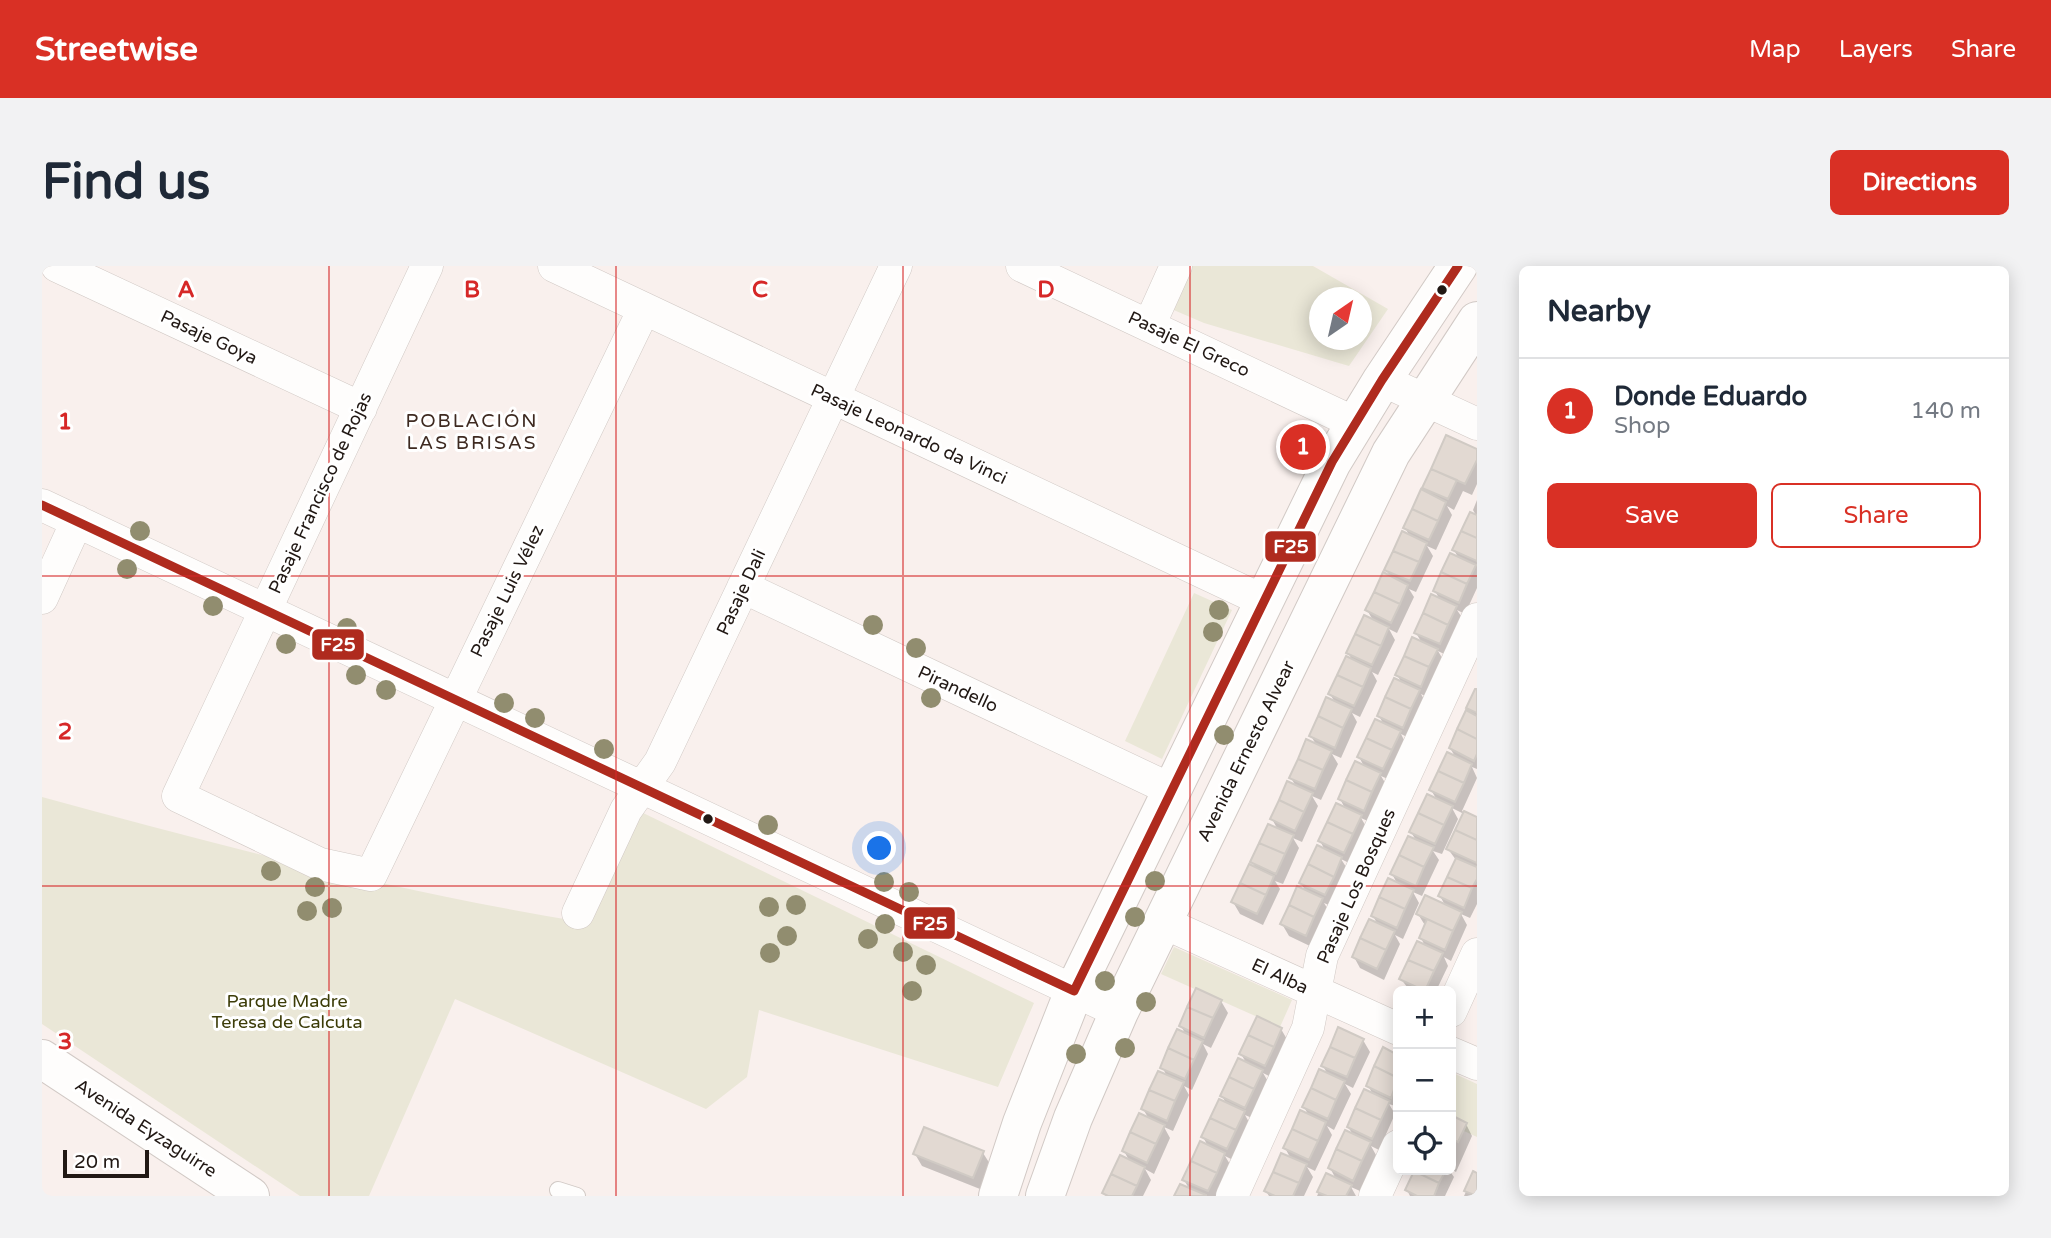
<!DOCTYPE html>
<meta charset="utf-8">
<style>
body{margin:0;font-family:"Varela Round",sans-serif;background:#f2f2f3;color:#1f2937}
.controls{position:absolute;right:21px;bottom:21px;display:grid;overflow:hidden;border-radius:10px;box-shadow:0 4px 18px #0003}
.controls button{width:63px;height:63px;display:grid;place-items:center;padding:0;border:0;border-bottom:2px solid #e0e1e3;background:#fff;color:#1f2937;font:35px sans-serif}
.compass{position:absolute;left:1267px;top:21px;width:63px;height:63px;border-radius:50%;background:#fff;box-shadow:0 4px 18px #0003;rotate:34deg}
.scale{position:absolute;left:21px;bottom:18px;width:86px;box-sizing:border-box;padding-left:7px;border:4px solid #211814;border-top:0;font-size:19px;line-height:24px;white-space:nowrap;color:#211814;-webkit-text-stroke:5px #fff;paint-order:stroke}
.you{position:absolute;left:838px;top:583px;width:24px;height:24px;margin:-18px;border:5px solid #fff;border-radius:50%;background:#1a73e8;box-shadow:0 0 0 10px #1a73e833}
.badge{display:grid;place-items:center;width:46px;height:46px;border-radius:50%;background:#d93025;color:#fff;font-size:23px;font-weight:700}
.pin{position:absolute;translate:-50% -50%;border:4px solid #fff;box-shadow:0 2px 7px #0006}
.list{margin:0;padding:0;list-style:none}
h2{display:flex;justify-content:space-between;align-items:center;height:91px;margin:0;padding:0 28px;font-size:30px}
h2 small{font-size:23px;font-weight:400;color:#747a83}
.list li{display:grid;grid-template-columns:46px 1fr auto;gap:21px;align-items:center;box-sizing:border-box;height:105px;padding:0 28px;border-top:2px solid #e0e1e3}
.list b{display:block;font-size:26px;white-space:nowrap}
.list p{margin:0;font-size:23px;white-space:nowrap;color:#747a83}
.list em{font-size:23px;font-style:normal;color:#747a83}
.actions{display:flex;gap:14px;padding:21px 28px}
.actions a{flex:1;padding:16px 0;border:2px solid #d93025;border-radius:10px;text-align:center;font-size:24px;color:#d93025}
.actions .main{background:#d93025;color:#fff}
.icon{flex:none;width:38px;height:38px;fill:none;stroke:currentColor;stroke-width:2;stroke-linecap:round;stroke-linejoin:round}
.map{position:relative;flex:none;width:1435px;height:930px;overflow:hidden;border-radius:10px}
header{display:flex;align-items:center;gap:42px;box-sizing:border-box;height:98px;padding:0 35px;background:#d93025;color:#fff}
header strong{font-size:33px}
nav{display:flex;gap:38px;margin-inline-start:auto;font-size:24px}
.intro{display:flex;align-items:center;justify-content:space-between;box-sizing:border-box;height:168px;padding:0 42px}
h1{margin:0;font-size:49px}
.button{padding:18px 32px;border-radius:10px;background:#d93025;color:#fff;font-size:24px;font-weight:700}
main{display:flex;gap:42px;padding:0 42px}
aside{flex:1;background:#fff;border-radius:10px;box-shadow:0 4px 18px #0003}
.map>svg:first-child{display:block}
.green{fill:#eae7d7;fill-rule:evenodd}
.shadow{fill:#0003}
.building{fill:#e2d9d2;stroke:#d0cac4;stroke-width:2}
.lines{fill:none;stroke-linecap:round;stroke-linejoin:round}
.service-casing{stroke:#d1c9c5;stroke-width:18}
.minor-casing{stroke:#d1c9c5;stroke-width:33}
.secondary-casing{stroke:#d1c9c5;stroke-width:40}
.primary-casing{stroke:#d1c9c5;stroke-width:40}
.service{stroke:#fefdfc;stroke-width:16}
.minor{stroke:#fefdfc;stroke-width:32}
.secondary{stroke:#fefdfc;stroke-width:38}
.primary{stroke:#fefdfc;stroke-width:38}
.bus-1-casing{stroke:#fff;stroke-width:14}
.bus-1{stroke:#af2b1e;stroke-width:9}
.tree{fill:#918d6f}
.grid{fill:none;stroke:#d62828;stroke-width:2;stroke-opacity:0.55}
.bus-dot{fill:#211814;stroke:#fff;stroke-width:2.5}
.labels{text-anchor:middle;dominant-baseline:central;stroke-width:6;stroke-linejoin:round;paint-order:stroke}
.street-label{font-size:18px;fill:#211814;stroke:#fff}
.park-label{font-size:18px;fill:#3c3c08;stroke:#fff}
.neighbourhood-label{font-size:19px;letter-spacing:2px;fill:#3e2a21;stroke:#fff}
.grid-label{font-size:23px;text-anchor:middle;font-weight:bold;fill:#d62828;stroke:#fff;stroke-width:6;stroke-linejoin:round;paint-order:stroke}
.line-badge{stroke:#fff;stroke-width:2.5}
.badge-label{font-size:19px;text-anchor:middle;font-weight:bold;fill:#fff}
</style>
<header>
<strong>Streetwise</strong>
<nav><a>Map</a><a>Layers</a><a>Share</a></nav>
</header>
<div class="intro"><h1>Find us</h1><a class="button">Directions</a></div>
<main>
<div class="map">
<svg width="1435" height="930" viewBox="0 0 1435 930">
<rect width="100%" height="100%" fill="#f9f0ed"/>
<path class="green" d="M1147 0H1271L1346 43 1307 100 1162 57 1127 42ZM1278 32H1320V74H1278Z
M1152 327 1190 344 1120 493 1083 475Z
M0 531C178 580 358 626 540 656L595 544 992 737 956 821 717 744 705 811 664 843 413 733 327 930H258L0 758Z
M1132 681 1250 734 1238 761 1119 708Z
M1409 806 1435 818V871L1409 859Z"/>
<path class="shadow" d="M1435 185V218L1430 229 1421 225 1412 244 1405 240 1410 249 1394 284 1385 280 1391 290 1374 326 1367 323 1372 331 1355 367 1347 363 1353 374 1336 409 1330 406 1335 415 1318 451 1310 447 1315 456 1299 492 1290 488 1296 498 1279 534 1270 530 1276 540 1260 576 1251 572 1257 582 1241 618 1233 615 1238 623 1221 659 1198 648 1191 636 1215 604 1210 596 1236 564 1230 553 1255 522 1249 512 1275 480 1269 470 1294 438 1288 428 1311 395 1306 387 1332 356 1325 344 1349 312 1344 304 1369 272 1363 262 1386 229 1382 221Z
M1435 234V251L1431 244Z
M1435 251V322L1423 348 1415 344 1421 353 1404 389 1396 385 1402 395 1385 431 1379 428 1384 437 1367 472 1359 468 1364 478 1348 514 1339 510 1345 520 1328 556 1319 552 1325 562 1309 598 1299 593 1306 604 1289 640 1282 637 1287 645 1270 681 1247 670 1240 658 1264 626 1259 617 1284 586 1278 575 1304 544 1298 533 1323 502 1317 491 1342 459 1337 450 1360 417 1355 409 1380 377 1374 367 1398 334 1393 325 1417 293 1412 284Z
M1435 423V503L1430 501 1435 512 1420 545 1435 553V638L1428 652 1419 648 1425 659 1409 695 1402 691 1406 700 1394 725H1368L1359 713 1383 680 1379 672 1384 661 1376 648 1404 641 1398 630 1414 594 1406 583 1422 548 1410 542 1416 553 1400 588 1391 585 1397 594 1380 630 1371 626 1377 637 1361 673 1353 669 1358 678 1342 714 1318 702 1312 691 1336 659 1331 650 1356 619 1350 608 1375 576 1369 566 1395 534 1389 524 1414 492 1408 482 1431 450 1426 442Z
M1179 735 1186 747 1169 782 1161 778 1166 788 1150 824 1142 820 1147 829 1131 865 1122 861 1128 872 1112 908 1103 903 1109 914 1101 930H1064L1062 927 1088 896 1082 885 1107 853 1101 843 1125 810 1120 801 1144 769 1139 760Z
M1239 763 1246 775 1229 811 1221 807 1227 817 1210 852 1203 849 1208 858 1191 894 1183 890 1189 900 1175 930H1134L1148 924 1142 914 1167 882 1161 871 1185 839 1180 830 1205 798 1199 788Z
M1321 774 1328 786 1311 822 1303 818 1309 828 1292 864 1285 860 1290 869 1273 905 1265 901 1271 911 1262 930H1227L1224 925 1249 893 1243 882 1267 850 1262 841 1286 809 1281 800Z
M1342 784 1356 791V841L1347 838 1353 848 1337 884 1329 880 1334 889 1318 925 1309 921 1314 930H1275L1285 909 1294 913 1288 902 1312 870 1306 861 1331 829 1326 819Z
M1409 851 1424 858 1430 870 1414 906 1409 903Z
M941 887 948 898 938 923 880 900 873 888Z
M1374 904H1407L1412 911 1403 930H1368L1365 924Z
M1432 908 1435 909V930H1422Z"/>
<path class="building" d="M1404 169 1435 183V194L1423 218 1389 203Z
M1389 203 1415 214 1406 233 1380 222Z
M1379 223 1404 236 1396 255 1370 243Z
M1370 243 1396 255 1387 274 1361 262Z
M1428 246 1435 249V272L1419 265Z
M1360 265 1385 277 1377 296 1351 285Z
M1419 265 1435 272V295L1410 284Z
M1351 285 1377 296 1368 315 1342 304Z
M1408 287 1434 299 1425 318 1399 306Z
M1341 306 1366 319 1358 338 1332 326Z
M1399 306 1425 318 1417 337 1391 325Z
M1332 326 1358 338 1349 357 1323 344Z
M1389 328 1415 340 1406 359 1381 347Z
M1381 347 1406 359 1398 378 1372 367Z
M1322 349 1347 361 1339 380 1313 368Z
M1313 368 1339 380 1330 399 1304 387Z
M1370 371 1396 383 1387 401 1362 390Z
M1304 390 1329 402 1321 421 1295 409Z
M1362 390 1387 401 1379 421 1353 409Z
M1295 409 1321 421 1312 440 1286 428Z
M1352 412 1378 424 1369 443 1343 431Z
M1433 423H1435V447L1424 442Z
M1284 431 1310 443 1301 462 1276 450Z
M1343 431 1369 443 1361 462 1335 450Z
M1424 444 1435 450V473L1415 463Z
M1276 450 1301 462 1293 482 1267 470Z
M1333 453 1359 465 1350 484 1324 472Z
M1415 463 1435 473V488L1432 495 1407 482Z
M1324 472 1350 484 1341 503 1315 491Z
M1264 473 1290 485 1281 504 1256 493Z
M1405 486 1430 498 1422 517 1396 505Z
M1256 493 1281 504 1273 523 1247 512Z
M1313 495 1339 507 1330 526 1304 514Z
M1396 505 1422 517 1413 536 1387 524Z
M1304 514 1330 526 1322 545 1296 533Z
M1245 515 1271 527 1262 546 1237 534Z
M1385 528 1411 540 1402 559 1376 547Z
M1237 534 1262 546 1253 565 1228 553Z
M1294 537 1320 549 1311 568 1285 556Z
M1422 545 1435 551V574L1413 564Z
M1376 547 1402 559 1393 578 1367 566Z
M1285 556 1311 568 1302 587 1276 575Z
M1226 558 1252 569 1243 588 1217 577Z
M1413 564 1435 574V597L1404 583Z
M1366 570 1392 581 1382 601 1357 589Z
M1217 577 1243 588 1234 608 1208 596Z
M1275 579 1300 591 1292 611 1266 598Z
M1357 589 1382 601 1374 620 1348 608Z
M1414 592 1435 601V613L1430 622 1405 611Z
M1207 598 1232 610 1224 629 1198 617Z
M1266 598 1292 611 1283 629 1257 617Z
M1405 611 1430 622 1422 642 1396 630Z
M1346 612 1372 624 1363 643 1337 631Z
M1198 617 1224 629 1215 648 1189 636Z
M1255 620 1281 632 1272 651 1247 639Z
M1383 629 1420 646 1411 665 1374 648Z
M1337 631 1363 643 1355 662 1329 650Z
M1247 639 1272 651 1264 670 1238 658Z
M1327 653 1353 665 1344 684 1318 672Z
M1385 653 1411 665 1403 684 1377 672Z
M1318 672 1344 684 1335 703 1310 691Z
M1375 675 1401 687 1392 705 1366 694Z
M1366 694 1392 705 1383 725 1357 713Z
M1154 722 1180 734 1171 752 1145 741Z
M1145 741 1171 752 1162 772 1137 760Z
M1215 750 1240 762 1232 781 1206 769Z
M1296 761 1322 773 1313 792 1288 781Z
M1135 763 1161 775 1152 794 1126 782Z
M1206 769 1232 781 1223 800 1197 788Z
M1288 781 1313 792 1305 811 1279 800Z
M1341 781 1356 789V812L1332 800Z
M1126 782 1152 794 1143 813 1118 802Z
M1196 792 1221 804 1212 823 1187 811Z
M1332 800 1356 812 1349 832 1324 820Z
M1277 803 1303 815 1294 834 1269 822Z
M1116 805 1142 816 1133 835 1107 824Z
M1187 811 1212 823 1203 842 1178 830Z
M1269 822 1294 834 1286 853 1260 841Z
M1322 823 1348 835 1339 854 1313 842Z
M1107 824 1133 835 1125 855 1099 843Z
M1177 833 1203 845 1194 864 1168 852Z
M1313 842 1339 854 1330 873 1305 861Z
M1258 844 1284 856 1276 875 1250 863Z
M1097 847 1123 859 1114 878 1088 866Z
M1409 849 1425 857 1416 876 1409 872Z
M1168 852 1194 864 1185 883 1159 871Z
M882 861 942 885 931 912 871 888Z
M1250 863 1276 875 1267 894 1241 882Z
M1303 864 1329 876 1320 895 1294 883Z
M1088 866 1114 878 1105 897 1080 885Z
M1158 875 1183 887 1175 907 1149 895Z
M1294 883 1320 895 1311 915 1286 902Z
M1239 887 1265 898 1257 917 1231 906Z
M1078 889 1103 901 1095 920 1069 908Z
M1149 895 1175 907 1166 925 1140 914Z
M1372 904H1404L1397 917 1372 905Z
M1372 905 1397 917 1392 930H1375L1363 924Z
M1431 905 1435 907V930L1422 925Z
M1231 906 1257 917 1251 930H1233L1222 925Z
M1284 907 1310 919 1304 930H1285L1275 926Z
M1069 908 1095 920 1090 930H1066L1060 927Z
M1138 918 1164 929V930H1132Z"/>
<g class="lines">
<defs>
<path id="service" d="M516 924 535 930"/>
<path id="minor" d="M15 0 319 142
M385 0 136 530 278 598 329 609 602 43
M512 0 1222 335
M980 0 1313 157
M1107 60 1134 0
M1340 114 1435 158
M0 239 1077 746
M701 321 1130 524
M0 332 35 255
M536 647 584 544 618 496 854 0
M1120 656 1356 763
M1409 745 1435 688
M1409 787 1435 798
M1190 930 1266 762 1280 690 1435 353
M1333 930 1356 880"/>
<path id="secondary" d="M956 930 980 857 1032 725 1290 196 1340 114 1416 0
M1003 930 1031 852 1077 746 1349 187 1435 55"/>
<path id="primary" d="M0 793 208 930"/>
</defs>
<use href="#service" class="service-casing"/>
<use href="#minor" class="minor-casing"/>
<use href="#secondary" class="secondary-casing"/>
<use href="#primary" class="primary-casing"/>
<use href="#service" class="service"/>
<use href="#minor" class="minor"/>
<use href="#secondary" class="secondary"/>
<use href="#primary" class="primary"/>
<defs>
<path id="bus-1" d="M0 239 1032 725 1290 196 1340 114 1416 0"/>
</defs>
<use href="#bus-1" class="bus-1-casing"/>
<use href="#bus-1" class="bus-1"/>
</g>
<g class="tree">
<circle cx="98" cy="265" r="10"/>
<circle cx="85" cy="303" r="10"/>
<circle cx="171" cy="340" r="10"/>
<circle cx="1177" cy="344" r="10"/>
<circle cx="831" cy="359" r="10"/>
<circle cx="305" cy="362" r="10"/>
<circle cx="1171" cy="366" r="10"/>
<circle cx="244" cy="378" r="10"/>
<circle cx="874" cy="382" r="10"/>
<circle cx="314" cy="409" r="10"/>
<circle cx="344" cy="424" r="10"/>
<circle cx="889" cy="432" r="10"/>
<circle cx="462" cy="437" r="10"/>
<circle cx="493" cy="452" r="10"/>
<circle cx="1182" cy="469" r="10"/>
<circle cx="562" cy="483" r="10"/>
<circle cx="726" cy="559" r="10"/>
<circle cx="229" cy="605" r="10"/>
<circle cx="1113" cy="615" r="10"/>
<circle cx="842" cy="616" r="10"/>
<circle cx="273" cy="621" r="10"/>
<circle cx="867" cy="626" r="10"/>
<circle cx="754" cy="639" r="10"/>
<circle cx="727" cy="641" r="10"/>
<circle cx="290" cy="642" r="10"/>
<circle cx="265" cy="645" r="10"/>
<circle cx="1093" cy="651" r="10"/>
<circle cx="843" cy="658" r="10"/>
<circle cx="745" cy="670" r="10"/>
<circle cx="826" cy="673" r="10"/>
<circle cx="861" cy="686" r="10"/>
<circle cx="728" cy="687" r="10"/>
<circle cx="884" cy="699" r="10"/>
<circle cx="1063" cy="715" r="10"/>
<circle cx="870" cy="725" r="10"/>
<circle cx="1104" cy="736" r="10"/>
<circle cx="1083" cy="782" r="10"/>
<circle cx="1034" cy="788" r="10"/>
</g>
<path class="grid" d="M287 0V930M574 0V930M861 0V930M1148 0V930M0 310H1435M0 620H1435"/>
<g class="bus-dot">
<circle cx="1400" cy="24" r="6"/>
<circle cx="666" cy="553" r="6"/>
</g>
<g class="labels">
<g class="street-label">
<text transform="translate(167 71) rotate(25)">Pasaje Goya</text>
<text transform="translate(1147 78) rotate(25)">Pasaje El Greco</text>
<text transform="translate(867 168) rotate(25)">Pasaje Leonardo da Vinci</text>
<text transform="translate(278 227) rotate(-65)">Pasaje Francisco de Rojas</text>
<text transform="translate(465 325) rotate(-64)">Pasaje Luis Vélez</text>
<text transform="translate(699 326) rotate(-65)">Pasaje Dali</text>
<text transform="translate(916 423) rotate(25)">Pirandello</text>
<text transform="translate(1204 485) rotate(-64)">Avenida Ernesto Alvear</text>
<text transform="translate(1314 620) rotate(-66)">Pasaje Los Bosques</text>
<text transform="translate(1238 710) rotate(25)">El Alba</text>
<text transform="translate(104 862) rotate(33)">Avenida Eyzaguirre</text>
</g>
<g class="park-label">
<text x="245" y="735">Parque Madre<tspan x="245" dy="21">Teresa de Calcuta</tspan></text>
</g>
<g class="neighbourhood-label">
<text x="430" y="155">POBLACIÓN<tspan x="430" dy="22">LAS BRISAS</tspan></text>
</g>
</g>
<g class="grid-label">
<text x="144" y="31">A</text>
<text x="430" y="31">B</text>
<text x="718" y="31">C</text>
<text x="1004" y="31">D</text>
<text x="23" y="163">1</text>
<text x="23" y="473">2</text>
<text x="23" y="783">3</text>
</g>
<g class="line-badge">
<rect x="1222" y="264" width="53" height="33" rx="7" fill="#af2b1e"/>
<rect x="269" y="362" width="54" height="33" rx="7" fill="#af2b1e"/>
<rect x="861" y="640" width="53" height="34" rx="7" fill="#af2b1e"/>
</g>
<g class="badge-label">
<text x="1249" y="287">F25</text>
<text x="296" y="385">F25</text>
<text x="888" y="664">F25</text>
</g>
</svg>
<div class="controls">
<button>+</button>
<button>−</button>
<button><svg class="icon" aria-label="locate" viewBox="0 0 24 24"><circle cx="12" cy="12" r="6"/><path d="M12 2v4M12 18v4M2 12h4M18 12h4"/></svg></button>
</div>
<svg class="compass" viewBox="-18 -18 36 36"><path d="M0-13l5 13h-10z" fill="#e53935"/><path d="M0 13l5-13h-10z" fill="#747a83"/></svg>
<div class="scale">20 m</div>
<div class="you"></div>
<div class="pin badge" style="left:1261px;top:181px">1</div>
</div>
<aside>
<h2>Nearby<small></small></h2>
<ul class="list">
<li><span class="badge">1</span><div><b>Donde Eduardo</b><p>Shop</p></div><em>140 m</em></li>
</ul>
<div class="actions"><a class="main">Save</a><a>Share</a></div>
</aside>
</main>
